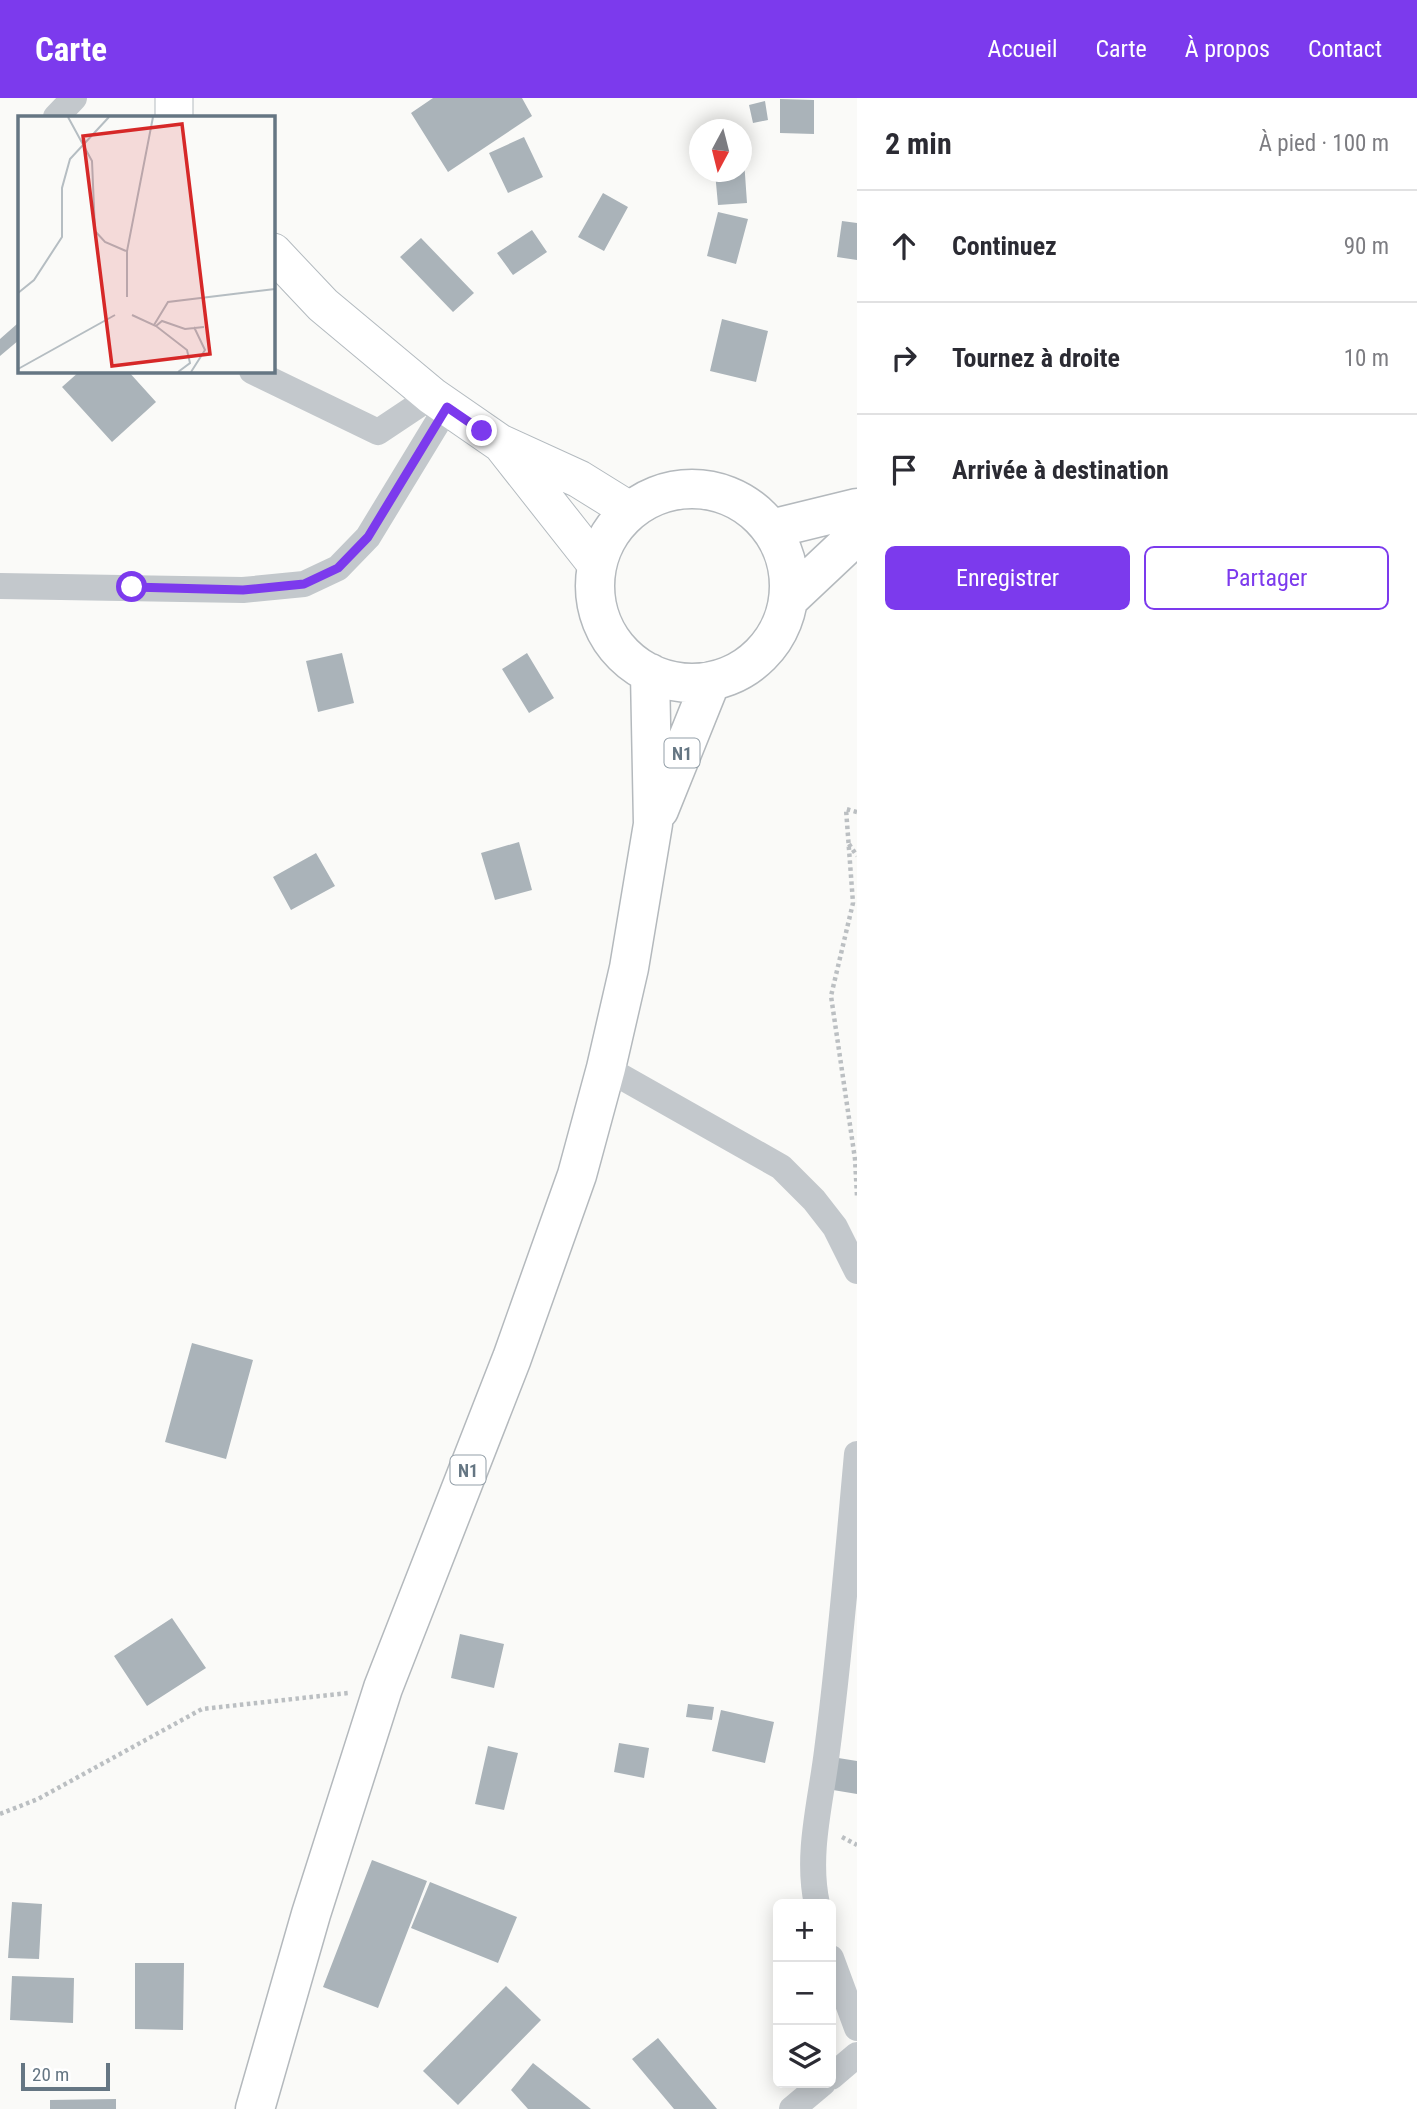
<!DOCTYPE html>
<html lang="fr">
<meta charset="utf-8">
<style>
body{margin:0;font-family:"Roboto Condensed",sans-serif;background:#f7f7f7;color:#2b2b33}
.controls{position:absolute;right:21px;bottom:21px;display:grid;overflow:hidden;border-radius:10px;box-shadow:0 4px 18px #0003}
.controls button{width:63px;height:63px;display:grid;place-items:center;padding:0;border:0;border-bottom:2px solid #e1e1e2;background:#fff;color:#2b2b33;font:35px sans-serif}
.compass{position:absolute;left:689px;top:21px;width:63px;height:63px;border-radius:50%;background:#fff;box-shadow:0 4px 18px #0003;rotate:187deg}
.scale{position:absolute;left:21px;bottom:18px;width:89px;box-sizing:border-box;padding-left:7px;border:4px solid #657683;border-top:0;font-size:19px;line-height:24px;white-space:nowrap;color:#657683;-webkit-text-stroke:5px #fff;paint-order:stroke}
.stop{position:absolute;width:21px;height:21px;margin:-16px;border:5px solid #7c3aed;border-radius:50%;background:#fff}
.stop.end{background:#7c3aed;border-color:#fff;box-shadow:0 2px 7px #0008}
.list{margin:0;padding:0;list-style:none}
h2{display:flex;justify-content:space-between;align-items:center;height:91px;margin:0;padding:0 28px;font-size:30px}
h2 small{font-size:23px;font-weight:400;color:#7c7c81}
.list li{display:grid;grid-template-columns:46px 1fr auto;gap:21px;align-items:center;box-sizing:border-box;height:112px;padding:0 28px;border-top:2px solid #e1e1e2}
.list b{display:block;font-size:26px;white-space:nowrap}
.list em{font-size:23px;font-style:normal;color:#7c7c81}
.actions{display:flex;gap:14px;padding:21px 28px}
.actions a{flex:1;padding:16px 0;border:2px solid #7c3aed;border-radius:10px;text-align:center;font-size:24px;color:#7c3aed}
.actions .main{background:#7c3aed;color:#fff}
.icon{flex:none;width:38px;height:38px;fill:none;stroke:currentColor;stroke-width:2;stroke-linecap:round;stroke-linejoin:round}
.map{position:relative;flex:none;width:857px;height:2011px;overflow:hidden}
header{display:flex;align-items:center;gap:42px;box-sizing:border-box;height:98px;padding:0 35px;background:#7c3aed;color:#fff}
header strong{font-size:33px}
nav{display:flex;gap:38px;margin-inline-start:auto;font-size:24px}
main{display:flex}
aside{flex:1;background:#fff}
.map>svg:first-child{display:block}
.building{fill:#aab3b9}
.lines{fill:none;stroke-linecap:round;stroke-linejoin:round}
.secondary-casing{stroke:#b3babf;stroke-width:39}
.highway-casing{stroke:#b4b9bd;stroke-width:41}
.path{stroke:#bbbfc2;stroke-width:4.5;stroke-dasharray:3.5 3.5;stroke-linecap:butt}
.street{stroke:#c3c8cc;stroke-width:26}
.secondary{stroke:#fff;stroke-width:37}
.highway{stroke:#fff;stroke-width:38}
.route{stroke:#7c3aed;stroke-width:9}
.labels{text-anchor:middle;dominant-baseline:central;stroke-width:7;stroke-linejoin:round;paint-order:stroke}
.shield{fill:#fff;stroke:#939fa8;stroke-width:2}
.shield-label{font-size:18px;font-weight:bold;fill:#657683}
.inset-road{fill:none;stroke:#b5bdc2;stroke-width:2}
.view{fill:#d62828;fill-opacity:0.15;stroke:#d62828;stroke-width:3.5}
.inset-edge{fill:none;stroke:#657683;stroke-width:3.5}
</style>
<header>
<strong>Carte</strong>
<nav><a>Accueil</a><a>Carte</a><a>À propos</a><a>Contact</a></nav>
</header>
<main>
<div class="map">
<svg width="857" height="2011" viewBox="0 0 857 2011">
<rect width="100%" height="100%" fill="#fafaf8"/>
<path class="building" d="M433 0H522L532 18 448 74 411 15Z
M780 1 814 2V36L780 35Z
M765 3 768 22 753 25 749 7Z
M524 39 543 79 508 95 489 55Z
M741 62H744L747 105 718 107 715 74H741Z
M603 95 628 109 604 153 578 139Z
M718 114 748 121 736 166 707 158Z
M842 123 857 125V162L837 159Z
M532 132 547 154 513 177 497 155Z
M421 140 474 195 453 214 400 159Z
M722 221 768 233 756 284 710 273Z
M17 226 19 242 0 258V241Z
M80 273H128L156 304 112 344 62 289Z
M342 555 354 605 318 614 306 563Z
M527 555 554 600 529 615 502 571Z
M519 744 532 792 495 802 481 755Z
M316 755 335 788 291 812 273 779Z
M192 1245 253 1262 226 1361 165 1344Z
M172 1520 206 1570 147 1608 114 1558Z
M460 1536 504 1546 494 1590 451 1580Z
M688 1606 714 1609 712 1622 686 1619Z
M721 1612 774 1624 765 1665 712 1653Z
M619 1645 649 1650 644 1680 614 1674Z
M488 1648 518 1655 504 1712 475 1706Z
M832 1659 857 1663V1696L827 1691Z
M372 1762 427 1783 378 1910 323 1889Z
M430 1784 517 1819 498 1865 411 1830Z
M12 1804 42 1806 39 1861 8 1860Z
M135 1865H184L183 1932 135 1931Z
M12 1878 74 1880 73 1925 10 1922Z
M506 1888 541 1922 458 2007 423 1973Z
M658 1940 717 2011H674L632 1961Z
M533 1965 591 2011H528L511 1992Z
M116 2001V2011H50V2002Z"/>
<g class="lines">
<defs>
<path id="secondary" d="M174 0V19
M273 154 323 207 432 298 500 345 579 381 629 412
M503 348 596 466"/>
<path id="highway" d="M595 488a97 97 0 1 1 194 0a97 97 0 1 1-194 0Z
M771 431 857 410
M789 501 857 437
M659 712 711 583
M255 2011 311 1816 383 1590 512 1260 577 1077 606 970 629 870 653 726 650 575"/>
</defs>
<use href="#secondary" class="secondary-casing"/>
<use href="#highway" class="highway-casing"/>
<path class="path" d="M857 714 846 711 853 805 831 898 855 1061 857 1098
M849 746 857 758
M0 1716 38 1701 202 1611 348 1595
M842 1739 857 1747"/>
<path class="street" d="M56 19 74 0
M252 273 378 334 432 298
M0 488 243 492 304 486 338 470 368 439 447 309
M606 970 781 1069 814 1102 835 1129 857 1173
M817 1806C806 1756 821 1703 827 1653 840 1554 848 1455 857 1356
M831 1860 857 1930
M831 1979 857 1957
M792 2011 823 1985"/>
<use href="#secondary" class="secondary"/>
<use href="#highway" class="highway"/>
</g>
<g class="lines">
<path class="route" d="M132 489 243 492 284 488 304 486 338 470 368 439 447 309 482 333"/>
</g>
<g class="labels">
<g class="shield">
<rect x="664.5" y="640.5" width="35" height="29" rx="5"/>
<rect x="450.5" y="1357.5" width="35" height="29" rx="5"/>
</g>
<g class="shield-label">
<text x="682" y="655">N1</text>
<text x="468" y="1372">N1</text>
</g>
</g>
<g transform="translate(18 18)">
<rect width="257" height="257" fill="#fafaf8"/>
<path class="inset-road" d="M50 1 74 45 77 115 87 126 108 135M0 177 16 164 44 121V72L52 43 91 1M109 181V135L135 1M114 199 138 210 169 234 172 247 160 256M136 209 150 186 257 173M138 210 144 205 167 213 186 211M0 253 97 199M173 256 187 234 176 211"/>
<path class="view" d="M164 8 192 238 94 250 65 20Z"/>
<rect width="257" height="257" class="inset-edge"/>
</g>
</svg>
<div class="controls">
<button>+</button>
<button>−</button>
<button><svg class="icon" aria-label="layers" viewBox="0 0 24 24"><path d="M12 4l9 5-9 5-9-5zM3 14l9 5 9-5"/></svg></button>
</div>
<svg class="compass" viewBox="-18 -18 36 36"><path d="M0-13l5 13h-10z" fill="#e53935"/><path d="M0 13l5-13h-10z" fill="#7c7c81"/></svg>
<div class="scale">20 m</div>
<div class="stop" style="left:132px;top:489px"></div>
<div class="stop end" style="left:482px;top:333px"></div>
</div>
<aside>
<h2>2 min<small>À pied · 100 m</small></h2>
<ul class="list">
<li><svg class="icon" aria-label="ahead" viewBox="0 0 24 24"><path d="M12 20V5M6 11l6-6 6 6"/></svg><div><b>Continuez</b></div><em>90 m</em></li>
<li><svg class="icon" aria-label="right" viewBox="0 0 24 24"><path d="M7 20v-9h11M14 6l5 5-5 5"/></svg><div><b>Tournez à droite</b></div><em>10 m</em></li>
<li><svg class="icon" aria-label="arrive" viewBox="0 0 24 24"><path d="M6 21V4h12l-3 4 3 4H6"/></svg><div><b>Arrivée à destination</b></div></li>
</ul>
<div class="actions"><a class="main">Enregistrer</a><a>Partager</a></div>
</aside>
</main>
